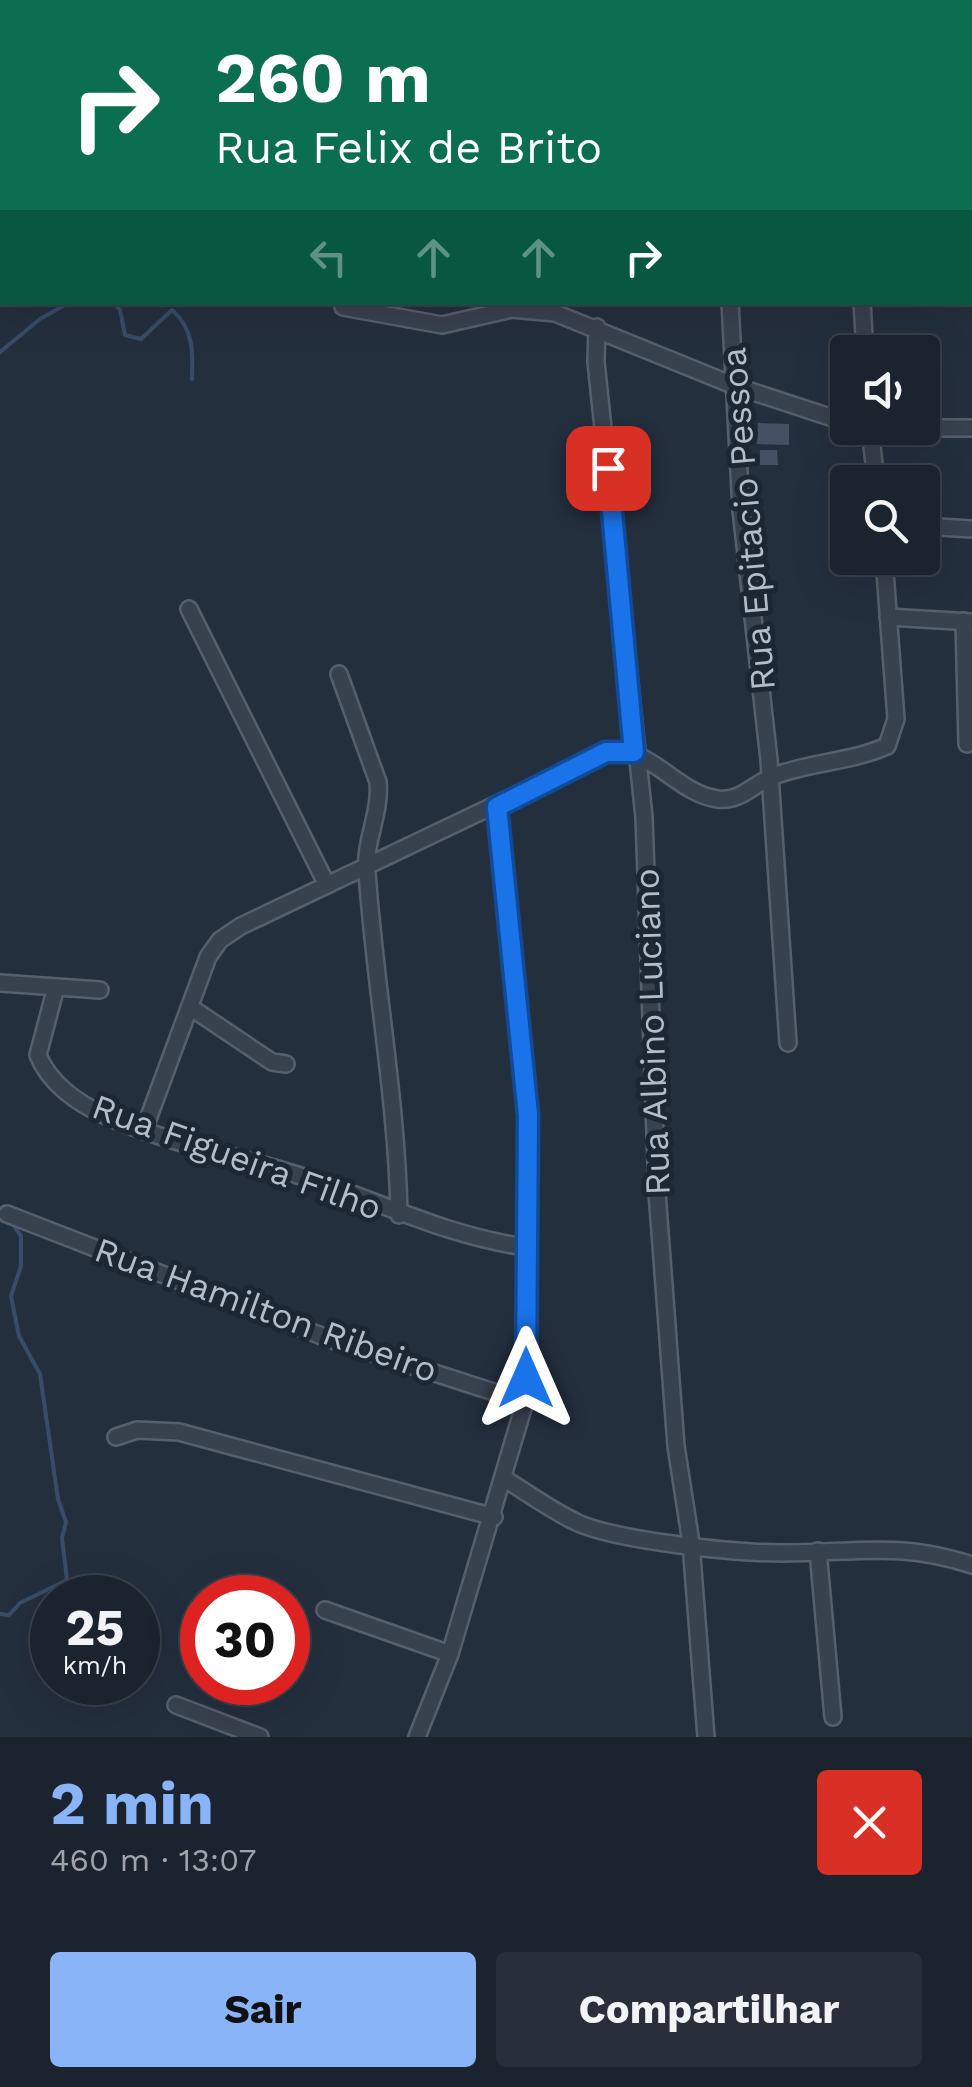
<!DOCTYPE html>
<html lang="pt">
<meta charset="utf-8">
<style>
:root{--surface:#1b232e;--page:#282f3a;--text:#f1f3f6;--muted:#a0a4aa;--line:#39404a;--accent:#8ab4f8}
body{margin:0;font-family:"Work Sans",sans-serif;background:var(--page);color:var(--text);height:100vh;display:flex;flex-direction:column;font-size:38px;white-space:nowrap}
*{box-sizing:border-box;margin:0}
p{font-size:32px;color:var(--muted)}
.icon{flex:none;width:55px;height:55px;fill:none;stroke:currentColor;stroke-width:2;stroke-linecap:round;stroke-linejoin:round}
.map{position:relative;height:1737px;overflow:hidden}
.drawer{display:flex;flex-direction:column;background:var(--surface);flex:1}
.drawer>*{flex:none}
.top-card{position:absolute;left:0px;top:0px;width:972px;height:305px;box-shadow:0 10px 40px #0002,0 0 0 2px var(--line);background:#0b6e4f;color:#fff;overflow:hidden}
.controls{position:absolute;left:830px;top:335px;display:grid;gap:20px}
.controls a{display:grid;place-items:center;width:110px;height:110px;border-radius:10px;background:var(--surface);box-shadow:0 10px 40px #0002,0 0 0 2px var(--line);font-size:50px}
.speed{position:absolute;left:30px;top:1575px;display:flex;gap:20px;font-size:50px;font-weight:700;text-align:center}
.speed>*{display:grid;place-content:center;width:130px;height:130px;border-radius:50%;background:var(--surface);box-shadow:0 10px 40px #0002,0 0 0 2px var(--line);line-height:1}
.speed small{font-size:25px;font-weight:400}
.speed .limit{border:15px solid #d22;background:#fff;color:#111}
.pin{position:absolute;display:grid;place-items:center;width:85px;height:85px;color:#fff;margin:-42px;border-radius:20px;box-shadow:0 5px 15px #0006}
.me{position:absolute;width:110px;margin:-55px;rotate:0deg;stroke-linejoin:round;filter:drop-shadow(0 0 8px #0008)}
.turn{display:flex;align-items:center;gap:35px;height:210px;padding:0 50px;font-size:45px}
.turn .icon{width:130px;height:130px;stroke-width:2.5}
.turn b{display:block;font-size:70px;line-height:85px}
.lanes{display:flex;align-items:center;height:95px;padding:0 50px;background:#0003;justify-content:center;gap:50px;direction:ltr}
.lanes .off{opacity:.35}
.round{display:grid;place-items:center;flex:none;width:105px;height:105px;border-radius:10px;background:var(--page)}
.overview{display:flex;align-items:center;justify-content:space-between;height:170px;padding:0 50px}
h1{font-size:60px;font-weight:700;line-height:75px;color:var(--accent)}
.button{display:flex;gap:20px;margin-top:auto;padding:20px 50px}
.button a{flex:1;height:115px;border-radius:10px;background:var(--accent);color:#111;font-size:40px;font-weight:700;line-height:115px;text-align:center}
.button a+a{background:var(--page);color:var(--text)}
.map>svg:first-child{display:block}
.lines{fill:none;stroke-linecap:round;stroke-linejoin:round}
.stream{stroke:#394c67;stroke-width:4}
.building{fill:#455162}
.street-casing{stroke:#565f6c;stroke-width:20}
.street{stroke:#38414e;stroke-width:15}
.route-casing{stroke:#114b97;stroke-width:25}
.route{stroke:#1a73e8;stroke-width:18}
.labels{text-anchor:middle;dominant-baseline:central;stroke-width:10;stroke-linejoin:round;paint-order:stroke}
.street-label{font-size:35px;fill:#b4bcc9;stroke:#1d2633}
</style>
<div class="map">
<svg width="972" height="1737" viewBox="0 0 972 1737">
<rect width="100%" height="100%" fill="#242f3e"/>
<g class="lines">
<g class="stream">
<path d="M 113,302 L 120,310 L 125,335 L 141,339 L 172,310 C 194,329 193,353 192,379"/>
<polyline points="0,352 40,319 70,302"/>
<polyline points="0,1614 9,1615 20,1603 67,1580 62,1538 66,1522 58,1499 40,1374 19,1336 11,1296 21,1266 21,1236 12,1223"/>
</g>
</g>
<g class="building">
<polygon points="758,423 789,424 789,445 757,444"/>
<polygon points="760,450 777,450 778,465 760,465"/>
</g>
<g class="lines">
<defs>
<g id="street">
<polyline points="319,0 321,2"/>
<polyline points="522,0 526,2"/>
<polyline points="48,2 49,0"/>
<polyline points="184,2 185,0"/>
<polyline points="595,2 597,0"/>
<polyline points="741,2 741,0"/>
<polyline points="877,2 883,2"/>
<polyline points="970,43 972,44"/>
<polyline points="0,69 2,70"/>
<polyline points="970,156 972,157"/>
<polyline points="730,302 741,510 769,760 788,1043"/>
<polyline points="862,302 865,352"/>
<polyline points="343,307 442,325 512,309 555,313 735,386 848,423"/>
<polyline points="597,327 596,362 644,817 657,1192 676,1446 691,1543 706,1737"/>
<polyline points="864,428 972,428"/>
<polyline points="870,428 876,482"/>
<polyline points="922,526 972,529"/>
<polyline points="189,609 326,883"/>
<polyline points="888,617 972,622"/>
<polyline points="964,621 967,744"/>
<path d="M 339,674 L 378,782 C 381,814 364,841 367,872 C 375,987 397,1100 399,1215"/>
<polyline points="0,983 100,990"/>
<path d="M 56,987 L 38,1055 C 49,1083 77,1103 104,1115 C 168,1144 240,1156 307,1178 C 384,1203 441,1234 524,1247"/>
<polyline points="190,1007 272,1062 286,1064"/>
<path d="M 144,1130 L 208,957 L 220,940 L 241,926 L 606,752 C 649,743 676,794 718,799 C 741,802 754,783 774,776 C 810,762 851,762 887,746 L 896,719 L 884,558"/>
<polyline points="7,1214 332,1340 525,1402"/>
<polyline points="116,1437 137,1430 179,1432 494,1517"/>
<path d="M 505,1479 C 529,1494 552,1511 578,1523 C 619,1541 735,1553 782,1553 C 856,1553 899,1541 972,1565"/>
<polyline points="818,1551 833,1717"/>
<polyline points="325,1610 450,1654"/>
<polyline points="176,1705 260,1737"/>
<polyline points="417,1737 450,1654 525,1402 528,1115 497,807"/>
</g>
</defs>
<use href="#street" class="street-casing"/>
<use href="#street" class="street"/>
</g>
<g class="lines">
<defs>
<polyline id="route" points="526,1378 528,1115 497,807 606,752 634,752 608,468"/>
</defs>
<use href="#route" class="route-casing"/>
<use href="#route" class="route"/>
</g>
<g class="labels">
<g class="street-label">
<text transform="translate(748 519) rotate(-95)">Rua Epitacio Pessoa</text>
<text transform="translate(652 1032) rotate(-92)">Rua Albino Luciano</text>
<text transform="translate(237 1157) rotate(20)">Rua Figueira Filho</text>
<text transform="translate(266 1310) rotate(20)">Rua Hamilton Ribeiro</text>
</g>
</g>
</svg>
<div class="controls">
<a><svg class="icon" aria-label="sound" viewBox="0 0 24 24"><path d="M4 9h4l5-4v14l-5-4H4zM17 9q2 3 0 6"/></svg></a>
<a><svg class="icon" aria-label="search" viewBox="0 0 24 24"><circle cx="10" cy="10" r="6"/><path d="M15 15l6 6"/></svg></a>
</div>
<div class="speed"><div>25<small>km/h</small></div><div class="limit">30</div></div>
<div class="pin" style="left:608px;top:468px;background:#d93025"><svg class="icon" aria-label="arrive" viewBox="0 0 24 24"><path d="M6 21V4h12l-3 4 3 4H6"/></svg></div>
<svg class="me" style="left:526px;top:1378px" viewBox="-20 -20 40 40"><path d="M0-17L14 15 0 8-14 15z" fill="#1a73e8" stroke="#fff" stroke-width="4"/></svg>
<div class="top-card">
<div class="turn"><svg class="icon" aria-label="right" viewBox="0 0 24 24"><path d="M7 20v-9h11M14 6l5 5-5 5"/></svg><div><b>260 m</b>Rua Felix de Brito</div></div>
<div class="lanes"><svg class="icon off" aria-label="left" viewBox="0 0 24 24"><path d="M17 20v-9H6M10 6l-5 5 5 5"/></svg><svg class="icon off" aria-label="ahead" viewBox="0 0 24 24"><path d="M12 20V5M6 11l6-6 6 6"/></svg><svg class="icon off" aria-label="ahead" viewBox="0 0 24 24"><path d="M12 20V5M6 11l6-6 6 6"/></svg><svg class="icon" aria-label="right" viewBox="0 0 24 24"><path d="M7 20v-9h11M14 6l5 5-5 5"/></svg></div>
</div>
</div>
<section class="drawer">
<div class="overview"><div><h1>2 min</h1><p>460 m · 13:07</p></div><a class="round" style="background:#d93025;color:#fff"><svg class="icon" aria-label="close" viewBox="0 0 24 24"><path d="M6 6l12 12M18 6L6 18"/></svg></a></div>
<div class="button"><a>Sair</a><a>Compartilhar</a></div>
</section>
